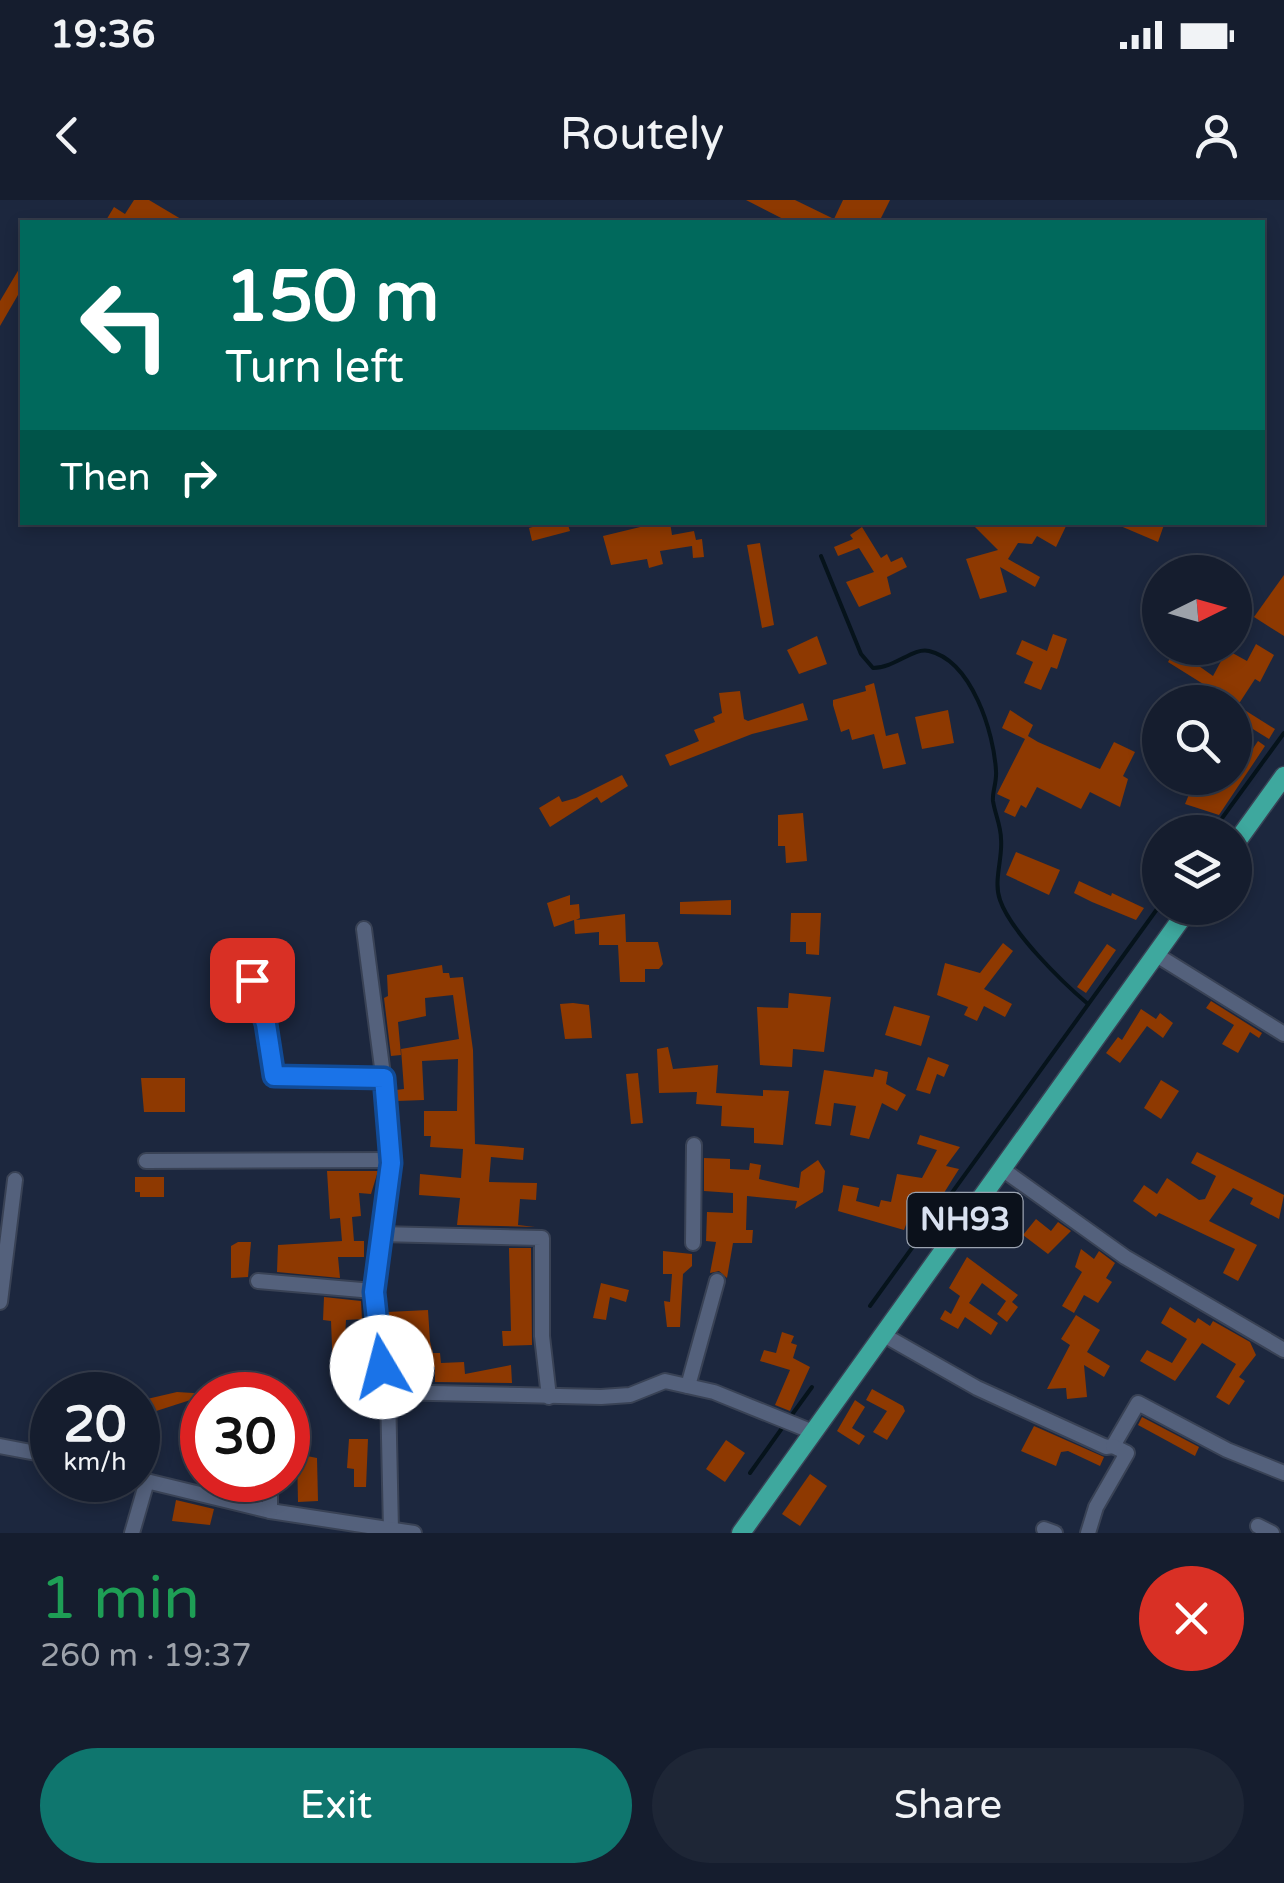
<!DOCTYPE html>
<meta charset="utf-8">
<style>
:root{--surface:#151d2e;--page:#1e2636;--text:#f1f3f6;--muted:#9da2aa;--line:#343b4a;--accent:#0f766e}
body{margin:0;font-family:"Varela Round",sans-serif;background:var(--page);color:var(--text);height:100vh;display:flex;flex-direction:column;font-size:38px;white-space:nowrap}
*{box-sizing:border-box;margin:0}
p{font-size:32px;color:var(--muted)}
.icon{flex:none;width:55px;height:55px;fill:none;stroke:currentColor;stroke-width:2;stroke-linecap:round;stroke-linejoin:round}
.map{position:relative;height:1333px;overflow:hidden}
.sheet{display:flex;flex-direction:column;background:var(--surface);flex:1}
.sheet>*{flex:none}
.top-card{position:absolute;left:20px;top:20px;width:1245px;height:305px;border-radius:0px;box-shadow:0 5px 15px #0003,0 0 0 2px var(--line);background:#00695c;color:#fff;overflow:hidden}
.needle{width:65px;rotate:85deg}
.buttons{position:absolute;left:1142px;top:355px;display:grid;gap:20px}
.buttons a{display:grid;place-items:center;width:110px;height:110px;border-radius:50%;background:var(--surface);box-shadow:0 5px 15px #0003,0 0 0 2px var(--line);font-size:50px}
.speed{position:absolute;left:30px;top:1172px;display:flex;gap:20px;font-size:50px;font-weight:700;text-align:center}
.speed>*{display:grid;place-content:center;width:130px;height:130px;border-radius:50%;background:var(--surface);box-shadow:0 5px 15px #0003,0 0 0 2px var(--line);line-height:1}
.speed small{font-size:25px;font-weight:400}
.speed .limit{border:15px solid #d22;background:#fff;color:#111}
.pin{position:absolute;display:grid;place-items:center;width:85px;height:85px;color:#fff;margin:-42px;border-radius:20px;box-shadow:0 5px 15px #0006}
.me{position:absolute;width:110px;margin:-55px;rotate:352deg;stroke-linejoin:round;filter:drop-shadow(0 0 8px #0008)}
.turn{display:flex;align-items:center;gap:35px;height:210px;padding:0 40px;font-size:45px}
.turn .icon{width:130px;height:130px;stroke-width:2.5}
.turn b{display:block;font-size:70px;line-height:85px}
.then{display:flex;align-items:center;height:95px;padding:0 40px;background:#0003;gap:20px;font-size:38px}
.round{display:grid;place-items:center;flex:none;width:105px;height:105px;border-radius:52px;background:var(--page)}
.headline{display:flex;align-items:center;justify-content:space-between;height:170px;padding:0 40px}
h1{font-size:60px;font-weight:600;line-height:75px;color:#1e9e55}
.primary-button{display:flex;gap:20px;margin-top:auto;padding:20px 40px}
.primary-button a{flex:1;height:115px;border-radius:60px;background:var(--accent);color:#fff;font-size:40px;font-weight:600;line-height:115px;text-align:center}
.primary-button a+a{background:var(--page);color:var(--text)}
.status{display:flex;justify-content:space-between;align-items:center;height:70px;padding:0 50px;background:var(--surface);direction:ltr}
.status svg{height:28px;fill:currentColor}
header{display:flex;justify-content:space-between;align-items:center;height:130px;padding:0 40px;background:var(--surface);font-size:45px;font-weight:600}
.map>svg:first-child{display:block}
.lines{fill:none;stroke-linecap:round;stroke-linejoin:round}
.stream{stroke:#06131b;stroke-width:4}
.building{fill:#8e3901}
.minor-casing{stroke:#394255;stroke-width:18}
.major-casing{stroke:#394255;stroke-width:21}
.minor{stroke:#54617c;stroke-width:14}
.major{stroke:#3ea89e;stroke-width:18}
.route-casing{stroke:#114b97;stroke-width:25}
.route{stroke:#1a73e8;stroke-width:18}
.labels{text-anchor:middle;dominant-baseline:central;stroke-width:10;stroke-linejoin:round;paint-order:stroke}
.shield{fill:#0b111b;stroke:#9ba3b0;stroke-width:2.5}
.shield-label{font-size:32px;font-weight:bold;fill:#d9e1f0}
</style>
<div class="status"><b>19:36</b><svg viewBox="0 0 49 12"><path d="M0 12V9h3v3zM5 12V6h3v6zM10 12V3h3v9zM15 12V0h3v12zM26 1h20v11H26zM47 4h2v5h-2z"/></svg></div>
<header><svg class="icon" aria-label="back" viewBox="0 0 24 24"><path d="M15 5l-7 7 7 7"/></svg>Routely<svg class="icon" aria-label="person" viewBox="0 0 24 24"><circle cx="12" cy="8" r="4"/><path d="M4 21q1-7 8-7t8 7"/></svg></header>
<div class="map">
<svg width="1284" height="1333" viewBox="0 0 1284 1333">
<rect width="100%" height="100%" fill="#1c273e"/>
<g class="lines">
<g class="stream">
<path d="M 821,356 L 861,454 L 873,468 C 895,468 913,447 929,451 C 972,461 994,533 996,571 C 997,582 992,592 993,601 C 995,614 1001,626 1001,639 C 1003,658 993,681 1000,700 C 1011,732 1062,782 1088,804"/>
<polyline points="1212,632 1284,533"/>
<polyline points="870,1106 1160,705"/>
<polyline points="791,1216 812,1187"/>
<polyline points="750,1273 785,1224"/>
</g>
</g>
<g class="building">
<polygon points="134,0 149,0 186,22 105,22 114,7 125,14"/>
<polygon points="746,0 795,0 834,19 843,0 890,0 879,22 789,22"/>
<polygon points="22,64 22,88 0,126 0,101"/>
<polygon points="550,322 567,322 570,331 532,341 529,328"/>
<polygon points="661,322 670,322 672,335 694,331 696,340 702,339 704,357 693,358 692,346 660,351 663,364 649,368 647,359 611,365 603,336"/>
<polygon points="970,322 1068,322 1056,347 1037,336 1032,344 1018,343 1008,359 1040,377 1035,387 1000,367 1007,392 980,399 966,359 998,350"/>
<polygon points="1111,322 1165,322 1158,342"/>
<polygon points="862,327 881,358 887,354 891,362 902,357 907,367 887,377 891,394 859,407 846,382 874,372 859,348 838,356 834,347 853,339 850,335"/>
<polygon points="760,343 774,425 762,428 747,345"/>
<polygon points="1284,375 1284,436 1254,417"/>
<polygon points="1053,434 1067,439 1057,469 1051,467 1041,490 1024,483 1033,462 1016,454 1022,440 1047,451"/>
<polygon points="817,436 827,464 799,474 787,450"/>
<polygon points="1256,444 1274,455 1260,482 1255,479 1240,502 1210,502 1202,497 1208,487 1168,462 1175,449 1213,476 1227,450 1247,461"/>
<polygon points="874,483 886,536 898,533 906,564 883,569 874,534 852,540 849,529 841,532 833,505 833,500 866,491 865,486"/>
<polygon points="740,491 744,519 748,521 803,503 808,520 752,534 670,566 665,555 699,541 694,530 715,522 713,517 722,513 719,493"/>
<polygon points="1235,504 1275,529 1269,539 1235,518"/>
<polygon points="948,510 954,543 922,549 915,517"/>
<polygon points="1010,510 1033,525 1028,536 1038,542 1100,569 1114,542 1135,552 1123,576 1128,579 1120,607 1090,592 1081,609 1037,587 1026,608 1021,605 1015,617 1004,612 1010,600 997,594 1025,539 1002,528"/>
<polygon points="1258,541 1265,546 1219,615 1185,604 1195,580 1224,589 1243,562 1235,558 1239,547 1250,553"/>
<polygon points="622,575 628,586 601,603 597,597 550,627 539,608 559,596 562,602 576,598"/>
<polygon points="803,613 807,661 786,663 785,646 778,646 778,615"/>
<polygon points="1016,652 1060,670 1049,695 1006,675"/>
<polygon points="1079,681 1111,696 1112,693 1144,708 1136,720 1092,702 1074,693"/>
<polygon points="570,695 570,705 579,704 580,718 576,720 625,714 626,742 658,742 663,764 659,769 645,769 645,782 620,782 618,745 599,745 599,732 575,734 574,720 554,727 547,703"/>
<polygon points="731,700 731,715 680,714 680,702"/>
<polygon points="791,713 821,713 819,755 806,754 806,742 790,742"/>
<polygon points="1003,743 1013,751 984,789 1012,804 1005,817 984,806 977,821 964,815 968,807 937,795 945,763 980,773"/>
<polygon points="1107,744 1116,750 1086,793 1077,787"/>
<polygon points="442,765 443,773 449,773 450,778 463,777 473,850 475,944 524,948 523,960 491,957 489,982 537,983 536,1000 520,999 518,1025 535,1027 457,1025 460,998 419,995 420,974 461,978 463,949 430,947 431,936 424,936 424,911 457,911 458,859 422,861 424,900 397,901 396,890 404,889 401,849 459,839 453,795 425,798 426,816 398,822 401,855 391,856 384,798 388,796 387,775"/>
<polygon points="789,793 831,797 824,852 793,849 792,867 760,865 757,807 788,808"/>
<polygon points="1211,801 1262,833 1259,838 1250,832 1238,853 1222,844 1234,825 1206,808"/>
<polygon points="573,803 589,805 592,838 565,839 560,804"/>
<polygon points="894,806 930,816 921,846 885,835"/>
<polygon points="1141,809 1156,819 1160,813 1173,823 1163,838 1147,826 1120,863 1106,853 1118,837 1122,840"/>
<polygon points="668,847 673,869 718,865 716,893 763,896 763,890 789,891 783,945 754,943 754,928 721,926 722,906 696,904 697,892 659,893 657,849"/>
<polygon points="928,857 949,865 944,877 937,874 930,894 916,890"/>
<polygon points="875,869 888,872 886,884 906,895 897,911 882,903 869,939 850,935 856,906 834,903 831,926 815,924 824,870 873,877"/>
<polygon points="638,873 643,923 631,924 626,874"/>
<polygon points="141,878 185,878 185,912 144,912"/>
<polygon points="1161,880 1179,891 1161,919 1144,908"/>
<polygon points="920,935 960,947 946,966 959,969 920,1031 907,1022 904,1030 838,1011 843,985 859,988 856,1001 879,1007 881,1000 891,1002 897,974 922,978 937,950 917,944"/>
<polygon points="1197,952 1284,995 1279,1019 1250,1004 1253,998 1233,988 1209,1021 1257,1045 1238,1081 1223,1073 1235,1049 1159,1013 1156,1017 1133,1001 1144,985 1157,994 1167,978 1199,1000 1205,999 1216,976 1191,963"/>
<polygon points="704,958 730,959 730,969 749,970 750,963 761,965 759,979 799,988 801,972 818,960 825,971 823,992 795,1009 797,1001 747,996 746,1030 753,1030 752,1043 733,1043 727,1078 719,1071 710,1073 716,1042 706,1041 707,1012 733,1013 733,993 704,991"/>
<polygon points="327,971 378,971 371,994 359,993 361,1016 352,1017 354,1041 364,1041 364,1057 338,1057 340,1078 277,1072 278,1045 342,1041 340,1018 330,1019"/>
<polygon points="135,977 164,977 164,997 140,997 140,992 135,992"/>
<polygon points="1036,1019 1051,1031 1058,1022 1071,1031 1048,1054 1023,1035"/>
<polygon points="238,1042 251,1042 248,1077 231,1078 231,1046"/>
<polygon points="509,1048 531,1048 532,1145 503,1146 502,1131 511,1131"/>
<polygon points="1081,1049 1094,1059 1099,1051 1115,1063 1106,1078 1112,1082 1098,1103 1084,1095 1074,1113 1062,1106 1082,1072 1075,1067"/>
<polygon points="663,1051 692,1054 692,1066 683,1074 680,1127 667,1127 664,1101 670,1102 672,1074 663,1074"/>
<polygon points="967,1057 1018,1095 1012,1102 1018,1107 1007,1122 997,1114 1006,1101 982,1083 969,1103 998,1123 991,1135 965,1117 958,1129 940,1119 945,1110 951,1114 960,1096 949,1088"/>
<polygon points="601,1083 629,1090 626,1102 610,1097 606,1120 593,1118"/>
<polygon points="324,1097 361,1101 362,1119 346,1120 343,1172 333,1172 331,1121 323,1120"/>
<polygon points="1170,1107 1195,1123 1198,1118 1210,1126 1213,1121 1250,1142 1256,1155 1239,1177 1245,1181 1229,1205 1216,1197 1236,1164 1202,1143 1175,1181 1140,1161 1147,1150 1172,1163 1187,1139 1161,1123"/>
<polygon points="428,1110 430,1141 433,1153 440,1153 441,1163 464,1162 465,1174 511,1165 512,1183 435,1182 435,1167 427,1168 426,1160 405,1161 407,1182 397,1182 393,1128 389,1129 387,1112"/>
<polygon points="1076,1115 1100,1130 1087,1152 1110,1166 1104,1177 1084,1165 1087,1197 1067,1199 1066,1188 1047,1189 1070,1145 1061,1139"/>
<polygon points="782,1132 794,1136 791,1143 797,1145 793,1158 810,1167 790,1211 775,1205 790,1170 760,1161 764,1150 776,1153"/>
<polygon points="872,1189 903,1206 905,1211 887,1240 873,1232 887,1211 866,1200"/>
<polygon points="177,1192 209,1194 147,1214 147,1199"/>
<polygon points="855,1200 865,1207 852,1228 865,1236 859,1245 837,1231"/>
<polygon points="1142,1217 1199,1247 1195,1256 1138,1225"/>
<polygon points="1034,1226 1104,1257 1100,1266 1068,1251 1061,1252 1056,1266 1021,1251"/>
<polygon points="349,1239 368,1239 366,1287 354,1287 354,1269 347,1268"/>
<polygon points="726,1240 745,1253 725,1282 706,1269"/>
<polygon points="297,1254 317,1258 318,1301 298,1302"/>
<polygon points="810,1274 827,1286 800,1326 782,1314"/>
<polygon points="176,1300 214,1309 210,1325 172,1321"/>
</g>
<g class="lines">
<defs>
<g id="minor">
<polyline points="364,729 392,944 373,1091 388,1192 391,1330"/>
<polyline points="1155,754 1284,834"/>
<polyline points="252,780 266,824 274,876 384,878"/>
<polyline points="146,961 391,960"/>
<polyline points="1002,969 1125,1057 1284,1150"/>
<polyline points="380,1034 542,1038 542,1136 549,1197"/>
<polyline points="693,1043 694,945"/>
<polyline points="258,1081 373,1091"/>
<polyline points="0,1102 15,980"/>
<polyline points="882,1134 977,1188 1106,1247 1113,1246 1138,1203 1227,1250 1284,1273"/>
<polyline points="688,1186 717,1081"/>
<polyline points="388,1192 601,1197 630,1195 665,1181 714,1192 813,1232"/>
<polyline points="0,1246 52,1256"/>
<polyline points="138,1279 270,1311 414,1333"/>
<polyline points="270,1280 270,1311"/>
<polyline points="1258,1326 1272,1333"/>
<polyline points="1044,1329 1055,1333"/>
<polyline points="132,1333 147,1281"/>
<polyline points="1088,1333 1096,1307 1127,1253 1113,1246"/>
</g>
<g id="major">
<polyline points="1235,644 1284,576"/>
<polyline points="741,1333 1189,708"/>
</g>
</defs>
<use href="#minor" class="minor-casing"/>
<use href="#major" class="major-casing"/>
<use href="#minor" class="minor"/>
<use href="#major" class="major"/>
</g>
<g class="lines">
<defs>
<polyline id="route" points="252,780 266,824 274,876 384,878 391,963 374,1092 382,1167"/>
</defs>
<use href="#route" class="route-casing"/>
<use href="#route" class="route"/>
</g>
<g class="labels">
<rect class="shield" x="907.5" y="993" width="115" height="54" rx="8"/>
<g class="shield-label">
<text x="965" y="1020">NH93</text>
</g>
</g>
</svg>
<div class="buttons">
<a><svg class="needle" viewBox="-14 -14 28 28"><path d="M0-13l5 13h-10z" fill="#e53935"/><path d="M0 13l5-13h-10z" fill="#9da2aa"/></svg></a>
<a><svg class="icon" aria-label="search" viewBox="0 0 24 24"><circle cx="10" cy="10" r="6"/><path d="M15 15l6 6"/></svg></a>
<a><svg class="icon" aria-label="layers" viewBox="0 0 24 24"><path d="M12 4l9 5-9 5-9-5zM3 14l9 5 9-5"/></svg></a>
</div>
<div class="speed"><div>20<small>km/h</small></div><div class="limit">30</div></div>
<div class="pin" style="left:252px;top:780px;background:#d93025"><svg class="icon" aria-label="arrive" viewBox="0 0 24 24"><path d="M6 21V4h12l-3 4 3 4H6"/></svg></div>
<svg class="me" style="left:382px;top:1167px" viewBox="-20 -20 40 40"><circle r="19" fill="#fff"/><path d="M0-13L10 11 0 6-10 11z" fill="#1a73e8"/></svg>
<div class="top-card">
<div class="turn"><svg class="icon" aria-label="left" viewBox="0 0 24 24"><path d="M17 20v-9H6M10 6l-5 5 5 5"/></svg><div><b>150 m</b>Turn left</div></div>
<div class="then">Then<svg class="icon" aria-label="right" viewBox="0 0 24 24"><path d="M7 20v-9h11M14 6l5 5-5 5"/></svg></div>
</div>
</div>
<section class="sheet">
<div class="headline"><div><h1>1 min</h1><p>260 m · 19:37</p></div><a class="round" style="background:#d93025;color:#fff"><svg class="icon" aria-label="close" viewBox="0 0 24 24"><path d="M6 6l12 12M18 6L6 18"/></svg></a></div>
<div class="primary-button"><a>Exit</a><a>Share</a></div>
</section>
